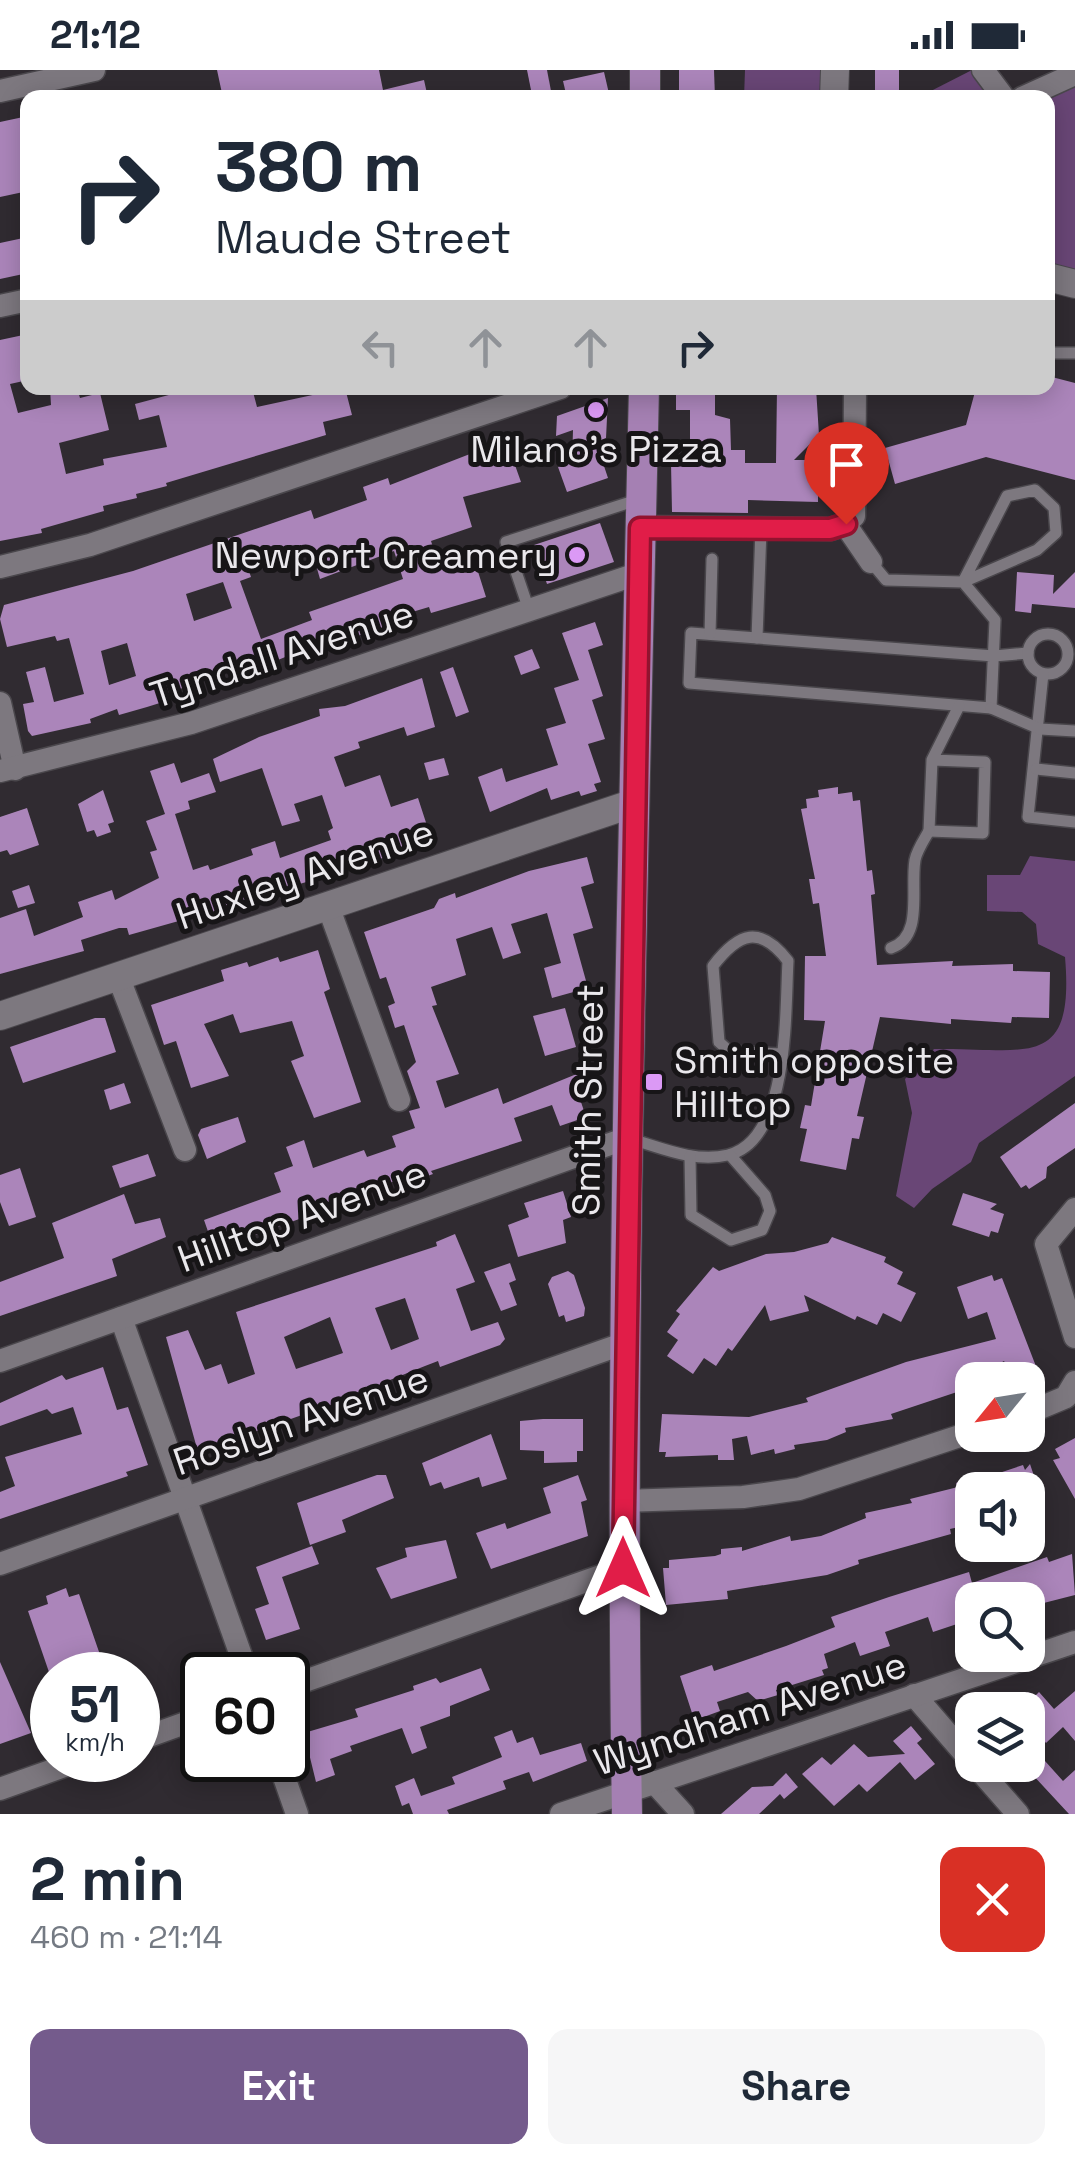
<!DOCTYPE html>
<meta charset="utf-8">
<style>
:root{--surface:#fff;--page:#f6f6f7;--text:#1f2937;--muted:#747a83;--accent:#745b8c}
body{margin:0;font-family:"Space Grotesk",sans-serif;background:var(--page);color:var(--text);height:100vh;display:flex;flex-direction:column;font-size:38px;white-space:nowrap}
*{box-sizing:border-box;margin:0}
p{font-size:32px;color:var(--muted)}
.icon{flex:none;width:55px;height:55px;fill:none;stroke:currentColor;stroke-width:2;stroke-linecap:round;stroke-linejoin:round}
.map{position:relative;height:1744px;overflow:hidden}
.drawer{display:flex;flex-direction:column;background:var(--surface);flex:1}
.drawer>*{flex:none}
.hud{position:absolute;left:20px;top:20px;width:1035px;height:305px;border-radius:20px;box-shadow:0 5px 25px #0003;background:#fff;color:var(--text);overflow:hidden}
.needle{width:65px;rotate:240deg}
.controls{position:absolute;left:955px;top:1292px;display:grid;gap:20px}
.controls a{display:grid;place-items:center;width:90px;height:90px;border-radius:20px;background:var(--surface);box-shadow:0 5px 25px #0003;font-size:50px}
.speed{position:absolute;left:30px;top:1582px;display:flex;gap:20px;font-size:50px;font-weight:700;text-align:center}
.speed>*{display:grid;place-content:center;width:130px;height:130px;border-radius:50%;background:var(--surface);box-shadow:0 5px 25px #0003;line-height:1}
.speed small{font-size:25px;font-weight:400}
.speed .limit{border:5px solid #111;border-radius:15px;background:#fff;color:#111}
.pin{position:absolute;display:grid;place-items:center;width:85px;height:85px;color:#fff;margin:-102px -42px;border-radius:50% 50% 50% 0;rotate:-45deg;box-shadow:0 0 10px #0007}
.pin .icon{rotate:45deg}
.me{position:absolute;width:110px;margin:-55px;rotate:0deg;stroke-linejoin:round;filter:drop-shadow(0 0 8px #0008)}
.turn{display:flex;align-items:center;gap:35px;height:210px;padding:0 30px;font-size:45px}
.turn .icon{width:130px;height:130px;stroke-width:2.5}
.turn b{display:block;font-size:70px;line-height:85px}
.lanes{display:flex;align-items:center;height:95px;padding:0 30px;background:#0003;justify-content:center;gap:50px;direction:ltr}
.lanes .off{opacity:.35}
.round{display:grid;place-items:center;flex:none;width:105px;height:105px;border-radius:20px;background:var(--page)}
.headline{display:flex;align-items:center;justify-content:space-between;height:170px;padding:0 30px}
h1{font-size:60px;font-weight:700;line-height:75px}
.action{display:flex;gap:20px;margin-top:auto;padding:20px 30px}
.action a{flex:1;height:115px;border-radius:20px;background:var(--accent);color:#fff;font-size:40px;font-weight:700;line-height:115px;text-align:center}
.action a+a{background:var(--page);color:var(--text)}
.status{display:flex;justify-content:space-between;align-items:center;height:70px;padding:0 50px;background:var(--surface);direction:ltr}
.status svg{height:28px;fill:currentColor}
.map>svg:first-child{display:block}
.forest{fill:#694676}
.building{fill:#ab85ba;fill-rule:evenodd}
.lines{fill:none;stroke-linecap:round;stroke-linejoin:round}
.service-casing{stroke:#4a474c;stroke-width:14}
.minor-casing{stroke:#4a474c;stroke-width:25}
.tertiary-casing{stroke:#4a474c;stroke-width:30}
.primary-casing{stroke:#4a474c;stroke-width:32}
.service{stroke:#7d787f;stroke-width:11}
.minor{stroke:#7d787f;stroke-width:22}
.tertiary{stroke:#7d787f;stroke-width:28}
.primary{stroke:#a580b3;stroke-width:30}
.route-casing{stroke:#92132f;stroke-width:25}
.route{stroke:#e11d48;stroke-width:18}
.poi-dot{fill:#db99f5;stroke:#171517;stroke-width:4}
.labels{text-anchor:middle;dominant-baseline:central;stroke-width:10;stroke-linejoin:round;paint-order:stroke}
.poi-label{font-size:38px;fill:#eae8ec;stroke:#171517}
.street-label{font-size:38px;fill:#eae8ec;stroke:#171517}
</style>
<div class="status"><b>21:12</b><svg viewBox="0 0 49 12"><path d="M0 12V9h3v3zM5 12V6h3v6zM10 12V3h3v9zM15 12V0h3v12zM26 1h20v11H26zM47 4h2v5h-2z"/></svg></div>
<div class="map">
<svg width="1075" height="1744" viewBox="0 0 1075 1744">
<rect width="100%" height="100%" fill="#302b31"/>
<g class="forest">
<polygon points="745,0 834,0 832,27 744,28"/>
<polygon points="972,0 1004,28 925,28 925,24"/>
<polygon points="1075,5 1075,215 1048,207 1048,28"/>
<path d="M 1030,786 L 1075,791 L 1075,1006 L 979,1073 L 971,1092 L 932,1119 L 914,1138 L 896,1126 L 912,1043 L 905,1009 L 934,979 C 1025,977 1075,1003 1065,887 L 1038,874 L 1036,854 L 1022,842 L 987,841 L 987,805 L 1020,805 Z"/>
</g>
<g class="building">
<polygon points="217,0 379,0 383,20 424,10 428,28 223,28"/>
<polygon points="527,0 547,0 551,21 532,25"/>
<polygon points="679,0 714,0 715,28 679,28"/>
<rect x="875" y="0" width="24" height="21"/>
<polygon points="604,2 610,28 567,28 563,11"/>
<polygon points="28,46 28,121 0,127 0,52"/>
<polygon points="28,167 28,203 0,209 0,173"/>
<polygon points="28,264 28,310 10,314 18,343 51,335 50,318 77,318 80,328 100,323 109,360 59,373 66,404 104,395 103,389 167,377 159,345 139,350 135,334 195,318 252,318 257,337 345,318 352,345 323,352 326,365 166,413 167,416 136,424 137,428 103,436 104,441 41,459 42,463 0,471 0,270"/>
<polygon points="1048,306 1075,313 1075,410 986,387 895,414 885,378 966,355 976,318 1048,318"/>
<polygon points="676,318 715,318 715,345 730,349 731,380 745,380 745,393 776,393 777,318 816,318 819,365 794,390 818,390 818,432 748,430 748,443 672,442 671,393 690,393 690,340 676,340"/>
<polygon points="608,328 606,368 596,372 608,408 567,422 558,397 572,393 573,360 556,366 557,346"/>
<path d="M 506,370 L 521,412 L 463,427 L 472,457 L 431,471 L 440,499 L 474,489 L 486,527 L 431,543 L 429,537 L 402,545 L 402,551 L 301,585 L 300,581 L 234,608 L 229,602 L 171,622 L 162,627 L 163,632 L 147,637 L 119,645 L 117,639 L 90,649 L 91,653 L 32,666 L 28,661 L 23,634 L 34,632 L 26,602 L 45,597 L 54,632 L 84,624 L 69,568 L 57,571 L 55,566 L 7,577 L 0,549 L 4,535 L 133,501 L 311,440 L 314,449 L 367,430 L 363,417 L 388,408 L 390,415 ZM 312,481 L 320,509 L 394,481 L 403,509 L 309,542 L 312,550 L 261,569 L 240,511 L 251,507 L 249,501 ZM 223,512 L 232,538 L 194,551 L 186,524 ZM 127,573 L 136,606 L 109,615 L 101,581 Z"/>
<polygon points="600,453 614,492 547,514 534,475"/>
<polygon points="1017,502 1054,505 1053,524 1075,502 1075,538 1032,534 1031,543 1015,541"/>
<polygon points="595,552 603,575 588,580 603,626 592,630 605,669 588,674 601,712 594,714 597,721 581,726 579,721 551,730 547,718 490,742 478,707 502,698 506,712 558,695 546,659 566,653 554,618 579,610 562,563"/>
<polygon points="532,579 540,598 521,605 514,586"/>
<polygon points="453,597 469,642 456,647 440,602"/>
<polygon points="422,608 435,657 407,666 404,657 358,672 360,678 334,687 345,717 380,705 391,737 418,728 432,771 377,790 375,784 327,799 327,806 220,837 222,843 201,850 200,845 129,865 127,858 119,858 81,870 84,881 0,904 0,848 26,839 34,866 83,847 78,832 112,820 115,830 159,808 150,782 157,780 146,751 165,744 150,701 174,693 181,713 209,703 216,722 188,731 190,739 175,744 193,800 208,795 210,800 253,785 251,779 275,771 280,788 331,770 328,761 333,758 322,725 294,734 300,751 282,756 262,698 220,712 213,689 259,667 320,646 319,639 345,636"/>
<polygon points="444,688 449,705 429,710 424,693"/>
<polygon points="838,717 838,724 852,722 853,731 860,730 867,801 872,800 875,824 871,825 877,895 953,891 952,896 1013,894 1013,901 1050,902 1049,948 1012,947 1011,953 951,949 951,954 880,947 857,1046 864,1047 859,1069 852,1068 846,1100 800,1091 807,1059 800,1058 805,1035 811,1036 825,951 804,950 805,886 826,886 819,833 813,834 809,809 815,809 801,739 807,738 806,729 819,727 818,720"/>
<polygon points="103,720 114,752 108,754 111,762 97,767 94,760 87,762 78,734"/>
<polygon points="27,738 39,775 10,785 7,780 0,782 0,747"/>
<polygon points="587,787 594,813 581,817 593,858 573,864 588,918 552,928 544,898 561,893 547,843 511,854 521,883 503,889 492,857 456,869 466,905 431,917 437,935 432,936 459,1004 436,1011 445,1038 498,1018 503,1034 584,1001 591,1021 579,1026 586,1047 560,1056 552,1035 514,1048 522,1071 431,1101 433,1104 411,1112 406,1106 385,1115 383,1110 354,1120 344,1127 346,1132 258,1164 254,1165 253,1159 212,1173 204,1150 281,1122 274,1103 293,1096 286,1077 304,1070 313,1098 364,1080 367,1087 396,1077 392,1066 415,1058 409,1041 420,1038 407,1001 416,992 404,955 395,958 388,936 395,933 386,907 380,909 364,862 434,838 439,829 455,823 456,828 529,801"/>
<polygon points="29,815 35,833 18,838 12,821"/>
<polygon points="318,880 330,919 324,922 361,1032 314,1048 291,991 304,986 292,951 240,963 233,944 204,954 229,1006 191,1018 176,971 164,975 151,935 224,911 221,900 247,892 249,897 278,887 280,892"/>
<polygon points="565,938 576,977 545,986 533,946"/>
<polygon points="95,948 105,948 116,982 23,1013 10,977"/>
<polygon points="124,1013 131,1033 110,1040 104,1020"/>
<polygon points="1075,1033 1075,1078 1047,1097 1046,1108 1029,1119 1026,1115 1021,1118 1000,1087"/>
<polygon points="238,1047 246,1072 207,1089 198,1065 201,1059"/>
<polygon points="148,1084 156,1106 120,1118 112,1096"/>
<polygon points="20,1098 36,1147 9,1156 0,1132 0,1105"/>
<polygon points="563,1121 571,1147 563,1150 566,1173 518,1187 508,1155 529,1147 524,1133"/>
<polygon points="963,1123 997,1134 990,1139 1004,1144 998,1163 991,1161 989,1167 952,1155"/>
<polygon points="124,1124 135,1154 160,1148 166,1167 112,1189 117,1206 0,1246 0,1212 64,1188 52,1153"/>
<path d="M 455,1164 L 475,1212 L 456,1219 L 471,1261 L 498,1252 L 505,1269 L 500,1275 L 440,1297 L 438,1291 L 425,1296 L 380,1314 L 381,1317 L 198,1382 L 166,1267 L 188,1260 L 205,1300 L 221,1294 L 228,1314 L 255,1304 L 236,1242 L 437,1176 L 436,1172 ZM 405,1228 L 419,1269 L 391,1280 L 375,1238 ZM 330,1247 L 343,1283 L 296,1299 L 284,1267 Z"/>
<polygon points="832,1167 886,1187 884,1192 903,1202 897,1214 916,1223 901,1252 883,1243 877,1255 857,1246 855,1250 804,1225 809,1241 770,1251 765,1235 732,1281 728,1278 716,1296 704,1288 693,1304 667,1286 678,1270 667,1262 680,1244 676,1241 713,1197 719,1201 766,1184 794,1182 828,1173"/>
<polygon points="510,1193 516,1210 509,1213 517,1235 501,1241 484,1202"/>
<polygon points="568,1201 574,1205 585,1238 584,1246 566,1252 564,1245 559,1247 548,1214 552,1207"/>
<polygon points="992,1205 994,1211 1002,1208 1037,1299 1013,1307 1004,1291 997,1295 1002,1310 972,1310 972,1317 891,1344 893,1349 845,1358 846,1362 827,1370 794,1375 795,1379 775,1384 774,1379 751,1385 747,1366 732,1369 734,1390 718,1390 718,1385 665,1387 666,1382 659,1382 662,1344 749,1347 808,1332 806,1328 906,1292 996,1269 987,1242 968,1249 957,1217"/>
<polygon points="103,1297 117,1340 128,1337 148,1395 126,1402 128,1406 0,1449 0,1422 15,1416 5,1387 82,1364 73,1337 52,1344 47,1339 0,1356 0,1333 62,1305 66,1310"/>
<polygon points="543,1349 583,1349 583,1381 577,1381 577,1392 544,1393 544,1381 520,1380 520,1351"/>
<polygon points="491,1364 507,1409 482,1417 479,1407 444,1419 441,1412 430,1416 422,1393"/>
<polygon points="1075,1368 1075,1429 1053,1390 1060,1388 1055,1379"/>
<polygon points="1030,1394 1043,1433 1028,1439 1028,1420 972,1420 972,1454 950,1459 951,1464 858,1490 859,1494 827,1505 727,1521 728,1529 666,1535 663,1498 669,1498 669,1490 715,1486 721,1484 721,1479 742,1477 742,1481 790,1466 791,1471 821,1466 866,1448 865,1443 912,1433 910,1429 958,1417 956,1413 972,1407 972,1412 1023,1395 1025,1400"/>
<polygon points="377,1405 386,1405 394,1428 342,1450 346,1462 310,1475 297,1433"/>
<polygon points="578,1405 587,1430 581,1432 588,1466 491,1499 476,1463 505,1453 507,1459 551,1443 543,1418"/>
<polygon points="446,1470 457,1508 391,1529 376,1498 407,1487 405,1478"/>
<polygon points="312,1476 319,1494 282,1507 300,1559 266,1570 255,1539 269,1534 256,1497"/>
<polygon points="1072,1484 1075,1525 1028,1537 1028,1530 972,1530 964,1535 969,1550 933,1562 928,1547 885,1562 890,1576 860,1586 855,1572 824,1584 828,1598 822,1600 824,1605 776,1620 778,1625 758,1631 748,1622 717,1632 720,1641 701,1648 699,1641 692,1643 680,1606 712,1595 714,1601 786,1576 835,1557 831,1547 889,1527 969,1502 972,1513 1047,1487 1049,1492"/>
<polygon points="66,1518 69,1527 79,1524 107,1605 50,1605 28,1541 48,1534 46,1526"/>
<polygon points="0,1592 31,1663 0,1674"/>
<polygon points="481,1598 490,1620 450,1636 450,1646 420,1657 427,1678 412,1684 402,1658 350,1676 352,1681 330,1689 335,1705 316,1712 304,1663 358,1647 355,1639 414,1620 413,1616 436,1608 440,1613"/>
<polygon points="1075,1621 1075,1671 1063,1657 1046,1673 1028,1652 1028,1640 1008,1640 1028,1622 1033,1628 1039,1622 1054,1639"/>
<polygon points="911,1656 922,1669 917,1673 935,1694 915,1710 900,1692 867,1722 859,1714 834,1736 802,1704 822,1687 831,1695 854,1674 868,1687 905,1684 893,1671"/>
<polygon points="512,1660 517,1673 533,1667 540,1685 581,1673 587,1691 533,1712 529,1702 503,1711 506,1719 447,1740 449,1744 413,1744 409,1733 402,1736 395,1716 414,1708 421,1726 455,1714 452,1707 502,1687 494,1667"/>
<polygon points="1045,1691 1063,1711 1075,1700 1075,1744 1069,1744 1031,1703"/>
<polygon points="786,1703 798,1717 784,1729 780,1724 759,1744 721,1744 752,1717 773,1716"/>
</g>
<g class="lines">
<defs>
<g id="service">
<polyline points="1048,283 1075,283"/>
<polyline points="871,492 886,510 963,512 1007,426 1035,420 1054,438 1056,463 1037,480 963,512 995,550 991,638 689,613 691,563 994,586 1028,583"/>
<polyline points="529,540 506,472 637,430"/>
<circle cx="1048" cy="584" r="20"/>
<polyline points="710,564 712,489"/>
<polyline points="757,568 761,459"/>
<polyline points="1043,604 1028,747 1075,752"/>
<polyline points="991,638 1040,659 1075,661"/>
<polyline points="932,690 929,761 983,763 985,692 932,690 959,636"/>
<polyline points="1036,699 1075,703"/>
<path d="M 891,878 C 924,867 910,819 915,790 C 917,780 924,770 929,761"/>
<path d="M 631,1069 C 662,1078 695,1093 728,1085 C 790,1070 785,941 788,891 C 760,855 739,862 713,896 L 719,972 L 729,981 L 780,984"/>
<polyline points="690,1086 691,1145 731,1170 762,1160 770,1141 765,1125 730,1085"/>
</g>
<g id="minor">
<polyline points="983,0 1004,28"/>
<polyline points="0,21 94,0"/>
<polyline points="1022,28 1075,4"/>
<polyline points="0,236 28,230"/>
<polyline points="845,454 854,446 855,318"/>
<polyline points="845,454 871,492"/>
<polyline points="640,457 831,459 845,454"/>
<polyline points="0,497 90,475 560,318"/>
<polyline points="0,633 15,699"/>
<polyline points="0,701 191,653 640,503"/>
<polyline points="328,836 399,1030"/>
<polyline points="118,906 185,1080"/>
<polyline points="1075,1139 1046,1174 1075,1267"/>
<polyline points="121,1248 248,1605"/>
<polyline points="0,1291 627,1068"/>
<polyline points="1028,1343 1066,1327 1075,1312"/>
<polyline points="623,1431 743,1427 799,1419 972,1362"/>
<polyline points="0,1494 625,1273"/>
<polyline points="288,1617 623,1498"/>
<polyline points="914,1625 972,1692"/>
<polyline points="138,1670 202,1647"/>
<polyline points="278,1690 297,1744"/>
<polyline points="975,1695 1018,1744"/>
<polyline points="654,1712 683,1744"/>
<polyline points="0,1719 81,1690"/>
<polyline points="561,1744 1075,1572"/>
</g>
<g id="tertiary">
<polyline points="834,28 835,0"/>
<polyline points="1048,207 1075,214"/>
<polyline points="0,946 634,733"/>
</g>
<g id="primary">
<polyline points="645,28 645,0"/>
<path d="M 627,1744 C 619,1268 633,793 644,318"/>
</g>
</defs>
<use href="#service" class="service-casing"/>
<use href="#minor" class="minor-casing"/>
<use href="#tertiary" class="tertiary-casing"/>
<use href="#primary" class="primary-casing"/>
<use href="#service" class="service"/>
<use href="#minor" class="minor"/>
<use href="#tertiary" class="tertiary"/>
<use href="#primary" class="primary"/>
</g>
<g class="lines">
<defs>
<polyline id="route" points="623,1498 640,458 830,459 846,454"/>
</defs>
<use href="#route" class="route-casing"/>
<use href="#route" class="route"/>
</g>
<g class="poi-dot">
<circle cx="596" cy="340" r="10"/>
<circle cx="577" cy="485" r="10"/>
<rect x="644" y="1002" width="20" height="20" rx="5"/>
</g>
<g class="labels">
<g class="poi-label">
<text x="596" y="379">Milano's Pizza</text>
<text x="557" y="485" text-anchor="end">Newport Creamery</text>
<text x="674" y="990" text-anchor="start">Smith opposite<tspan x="674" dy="44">Hilltop</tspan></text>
</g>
<g class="street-label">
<text transform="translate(282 584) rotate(-18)">Tyndall Avenue</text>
<text transform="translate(305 804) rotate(-19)">Huxley Avenue</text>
<text transform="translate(588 1030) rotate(-89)">Smith Street</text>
<text transform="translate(302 1146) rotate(-20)">Hilltop Avenue</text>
<text transform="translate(301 1350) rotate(-19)">Roslyn Avenue</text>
<text transform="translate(750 1643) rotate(-18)">Wyndham Avenue</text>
</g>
</g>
</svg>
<div class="controls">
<a><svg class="needle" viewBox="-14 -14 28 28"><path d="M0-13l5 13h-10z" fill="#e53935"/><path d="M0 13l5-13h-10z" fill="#747a83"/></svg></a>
<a><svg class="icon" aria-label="sound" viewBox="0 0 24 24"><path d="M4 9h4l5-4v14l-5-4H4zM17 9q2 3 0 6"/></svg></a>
<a><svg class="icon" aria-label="search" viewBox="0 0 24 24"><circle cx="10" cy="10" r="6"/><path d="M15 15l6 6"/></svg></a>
<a><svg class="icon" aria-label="layers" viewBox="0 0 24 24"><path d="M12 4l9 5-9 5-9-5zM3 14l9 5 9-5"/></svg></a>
</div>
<div class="speed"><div>51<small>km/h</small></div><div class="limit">60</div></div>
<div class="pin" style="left:846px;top:454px;background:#d93025"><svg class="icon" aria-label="arrive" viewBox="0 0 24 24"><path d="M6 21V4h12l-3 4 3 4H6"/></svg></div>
<svg class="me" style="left:623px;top:1498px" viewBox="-20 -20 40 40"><path d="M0-17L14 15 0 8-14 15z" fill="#e11d48" stroke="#fff" stroke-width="4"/></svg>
<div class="hud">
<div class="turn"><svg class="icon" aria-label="right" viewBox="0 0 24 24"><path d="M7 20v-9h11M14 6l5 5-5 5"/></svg><div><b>380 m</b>Maude Street</div></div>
<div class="lanes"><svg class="icon off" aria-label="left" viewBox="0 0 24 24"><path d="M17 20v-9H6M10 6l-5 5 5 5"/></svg><svg class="icon off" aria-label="ahead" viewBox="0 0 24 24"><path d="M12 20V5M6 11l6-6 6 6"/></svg><svg class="icon off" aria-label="ahead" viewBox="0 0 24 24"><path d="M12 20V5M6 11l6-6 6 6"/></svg><svg class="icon" aria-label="right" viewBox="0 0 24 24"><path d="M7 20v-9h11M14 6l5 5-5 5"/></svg></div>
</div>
</div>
<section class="drawer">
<div class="headline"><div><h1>2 min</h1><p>460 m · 21:14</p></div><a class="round" style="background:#d93025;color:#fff"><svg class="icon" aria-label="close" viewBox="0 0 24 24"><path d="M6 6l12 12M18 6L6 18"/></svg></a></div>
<div class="action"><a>Exit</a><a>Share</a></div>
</section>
